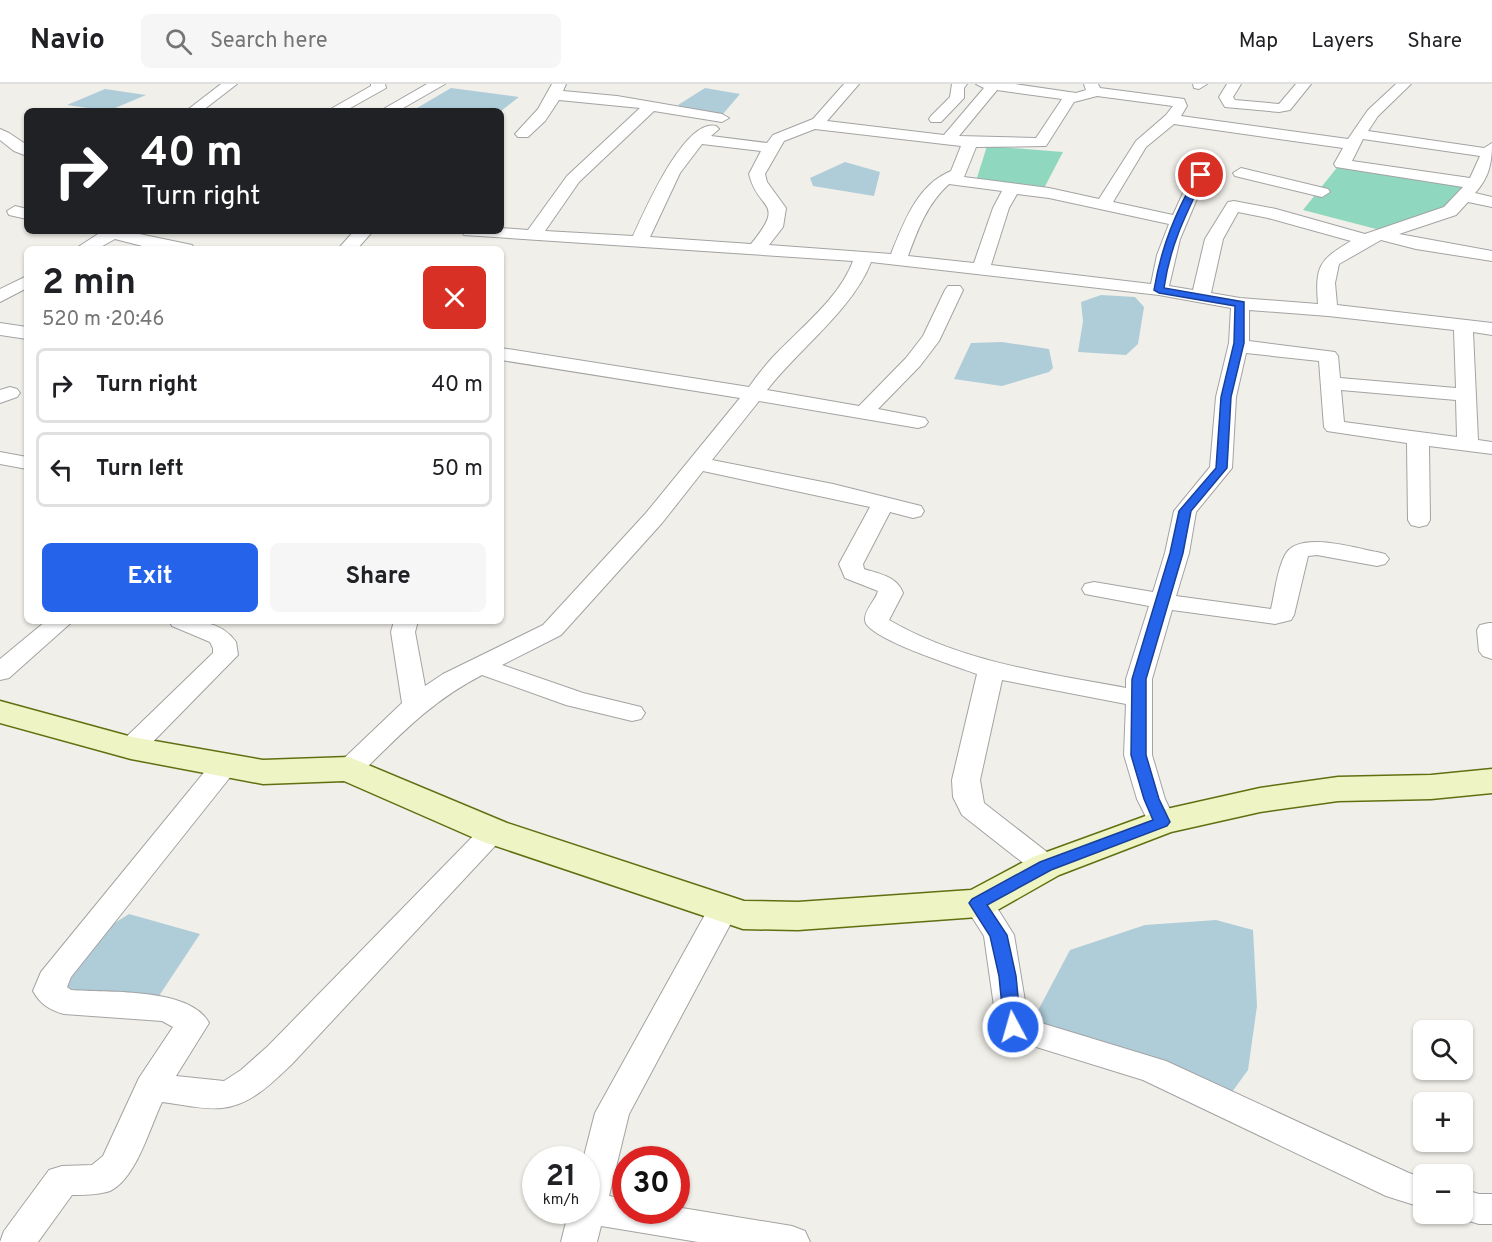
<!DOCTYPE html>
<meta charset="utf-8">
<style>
:root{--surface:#fff;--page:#f6f6f6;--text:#202124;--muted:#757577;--line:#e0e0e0;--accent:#2563eb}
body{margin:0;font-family:Overpass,sans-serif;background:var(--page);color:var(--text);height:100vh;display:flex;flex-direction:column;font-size:22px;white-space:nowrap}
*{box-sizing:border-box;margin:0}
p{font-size:20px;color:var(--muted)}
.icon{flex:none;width:33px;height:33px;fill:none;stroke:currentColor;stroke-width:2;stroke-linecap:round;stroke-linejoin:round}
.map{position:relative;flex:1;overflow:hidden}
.details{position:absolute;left:24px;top:162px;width:480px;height:378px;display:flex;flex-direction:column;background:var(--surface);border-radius:9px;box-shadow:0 2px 4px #0004}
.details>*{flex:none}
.hud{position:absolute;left:24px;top:24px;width:480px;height:126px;border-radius:9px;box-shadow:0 2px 4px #0004;background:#202124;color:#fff;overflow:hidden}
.controls{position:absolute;left:1413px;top:936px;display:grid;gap:12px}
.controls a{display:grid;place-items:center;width:60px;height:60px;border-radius:9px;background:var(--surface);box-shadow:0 2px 4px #0004;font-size:30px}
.speed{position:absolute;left:522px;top:1062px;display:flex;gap:12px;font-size:30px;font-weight:700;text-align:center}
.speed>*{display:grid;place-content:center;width:78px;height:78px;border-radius:50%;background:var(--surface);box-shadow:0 2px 4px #0004;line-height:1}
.speed small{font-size:15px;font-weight:400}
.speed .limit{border:9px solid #d22;background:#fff;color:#111}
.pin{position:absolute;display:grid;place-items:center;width:51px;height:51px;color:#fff;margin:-26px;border:3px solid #fff;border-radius:50%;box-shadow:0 2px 6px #0007}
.me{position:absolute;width:66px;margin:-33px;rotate:354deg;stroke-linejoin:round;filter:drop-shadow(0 0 4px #0008)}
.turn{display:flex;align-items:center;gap:21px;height:126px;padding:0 18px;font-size:27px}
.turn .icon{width:78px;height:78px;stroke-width:2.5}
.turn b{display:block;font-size:42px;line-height:51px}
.round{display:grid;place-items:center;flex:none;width:63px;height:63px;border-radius:9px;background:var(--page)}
.overview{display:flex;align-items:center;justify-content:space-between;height:102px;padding:0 18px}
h1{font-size:36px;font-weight:700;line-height:45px}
.primary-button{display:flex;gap:12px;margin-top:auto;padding:12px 18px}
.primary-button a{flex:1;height:69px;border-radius:9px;background:var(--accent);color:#fff;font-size:24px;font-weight:700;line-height:69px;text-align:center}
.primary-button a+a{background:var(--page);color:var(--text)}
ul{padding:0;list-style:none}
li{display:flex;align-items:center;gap:18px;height:75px;margin:0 12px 9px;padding:0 6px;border:3px solid var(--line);border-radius:9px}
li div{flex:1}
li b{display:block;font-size:22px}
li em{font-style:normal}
header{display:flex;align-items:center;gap:36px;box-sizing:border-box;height:84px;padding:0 30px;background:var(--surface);border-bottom:2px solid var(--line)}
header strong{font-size:28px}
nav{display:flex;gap:33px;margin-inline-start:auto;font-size:21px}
.search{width:420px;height:54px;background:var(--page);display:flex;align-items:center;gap:15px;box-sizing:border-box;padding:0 21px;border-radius:9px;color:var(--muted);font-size:22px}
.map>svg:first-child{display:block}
.pitch{fill:#90d7c0}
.water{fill:#afcdd9}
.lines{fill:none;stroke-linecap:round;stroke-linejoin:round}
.street-casing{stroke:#a3a3a3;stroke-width:2}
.secondary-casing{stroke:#607011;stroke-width:3}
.street{fill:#fff;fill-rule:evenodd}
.secondary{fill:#eef4c4;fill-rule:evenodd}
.route{fill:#2563eb;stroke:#184099;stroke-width:1.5}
</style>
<header>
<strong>Navio</strong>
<div class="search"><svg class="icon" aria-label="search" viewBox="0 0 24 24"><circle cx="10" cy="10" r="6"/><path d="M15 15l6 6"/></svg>Search here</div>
<nav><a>Map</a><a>Layers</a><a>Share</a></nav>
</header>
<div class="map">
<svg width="1492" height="1158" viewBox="0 0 1492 1158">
<rect width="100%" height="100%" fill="#f1efe9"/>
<g class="pitch">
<polygon points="987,62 1063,68 1042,108 976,97"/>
<polygon points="1339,81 1464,101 1445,123 1380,146 1303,126"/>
</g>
<g class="water">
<polygon points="451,4 519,13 501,27 412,27"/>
<polygon points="705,4 740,10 723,30 692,29 678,21"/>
<polygon points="105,5 146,11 108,27 67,21"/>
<polygon points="845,78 880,88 874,112 813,102 810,94"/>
<polygon points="1101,211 1135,213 1144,223 1138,260 1126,271 1078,268 1083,237 1081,218"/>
<polygon points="1002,258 1049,265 1053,284 1049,288 1002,302 954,295 971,259"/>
<polygon points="129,830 200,850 149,927 54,900 81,860"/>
<polygon points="1216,836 1253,846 1257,922 1248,986 1224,1019 1025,951 1070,866 1145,841"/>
</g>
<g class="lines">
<defs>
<g id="street">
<polygon points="221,0 237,0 202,27 186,27"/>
<polygon points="371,0 385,0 386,4 345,27 329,26 371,2"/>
<polygon points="427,0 445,0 398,27 380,27"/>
<path d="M 552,0 L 566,0 L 563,7 L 617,12 L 722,30 L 729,34 L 722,38 L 654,27 L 579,98 L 545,147 L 633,152 C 644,129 684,34 716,42 L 719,45 L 711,52 L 767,59 L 773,51 L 813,35 L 844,0 L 859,0 L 827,37 L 944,51 L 984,4 L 976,0 L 1015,0 L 1076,9 L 1086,6 L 1084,0 L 1098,0 L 1100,4 L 1184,15 L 1187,22 L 1181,32 L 1348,55 L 1368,26 L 1396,0 L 1411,0 L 1378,32 L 1368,47 L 1484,64 L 1492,59 C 1492,79 1489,94 1475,109 L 1492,113 L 1492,123 L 1468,118 L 1456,131 L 1399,150 L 1492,167 L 1492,177 L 1416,165 L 1381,156 L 1339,180 L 1335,199 L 1337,221 L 1492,239 L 1492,251 L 1473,248 L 1478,356 L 1492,358 L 1492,370 L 1429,362 L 1430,436 L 1427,441 L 1419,443 L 1411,441 L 1408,436 L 1407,359 L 1327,347 L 1324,343 L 1319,277 L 1246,269 L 1236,313 L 1232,384 L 1196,428 L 1189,469 L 1176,512 L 1271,525 C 1275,508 1277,486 1285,471 C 1298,446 1354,464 1377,468 L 1385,470 L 1389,475 L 1385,480 L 1377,482 L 1317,471 L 1308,472 L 1294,531 L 1291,536 L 1275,540 L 1172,526 L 1152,595 L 1152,671 L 1165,715 L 1176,738 L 1172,745 L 1162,748 L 1152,745 L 1137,715 L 1124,671 L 1126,620 L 1002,596 L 980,696 L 984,719 L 1056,775 L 1061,782 L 1056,789 L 1046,792 L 1036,789 L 962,731 L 953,713 L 952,696 L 977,590 C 959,583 865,554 865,536 C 864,526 876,516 878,507 L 845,494 L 839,480 L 870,423 L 703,387 L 662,439 L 561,551 L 502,581 L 583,609 L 641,623 L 645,629 L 641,635 L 632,637 L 566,621 L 482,591 C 431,617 399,652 359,691 L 349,694 L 339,691 L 335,685 L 339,679 L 402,619 L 391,548 L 394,537 L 418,537 L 415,548 L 425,602 L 443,590 L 543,541 L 646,429 L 740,314 L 501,276 L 501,264 L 749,303 C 756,293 764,283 772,274 C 800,244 839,215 853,177 L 464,151 L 461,147 L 501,147 L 501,144 L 528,146 L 567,92 L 640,24 L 559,16 L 545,37 L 528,53 L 518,53 L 515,50 L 538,25 ZM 997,6 L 1062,15 L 1036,54 L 959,52 ZM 1097,12 L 1173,22 L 1166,31 L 1136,57 L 1099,115 L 1049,104 L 964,93 L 976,63 L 1046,62 L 1074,18 ZM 1174,40 L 1343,64 L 1334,80 L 1336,83 L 1463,103 L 1444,123 L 1365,150 L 1276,125 L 1234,117 L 1228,118 L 1205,155 L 1193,206 L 1169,202 L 1180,155 L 1213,77 L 1205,72 L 1199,74 L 1173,131 L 1113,118 L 1146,63 ZM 815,45 L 961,62 L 951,87 C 917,101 904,138 891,170 L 769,161 L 783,143 L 786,124 L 767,98 L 765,90 L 784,57 ZM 1363,55 L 1480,72 L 1470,94 L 1352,77 ZM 702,60 L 761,67 L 749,90 C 758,128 787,116 751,160 L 650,153 L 680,89 ZM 949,100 L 1002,107 L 993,124 L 974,179 L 908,172 C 918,145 927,120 949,100 ZM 1017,110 L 1049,114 L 1169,140 L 1157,171 L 1151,200 L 991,181 L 1009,124 ZM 1238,128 L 1268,134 L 1351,157 C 1319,176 1315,182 1318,220 L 1240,214 L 1211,209 L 1223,155 ZM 871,178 L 1159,211 L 1231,224 L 1229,259 L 1216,313 L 1210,383 L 1174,427 L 1165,469 L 1153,508 L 1094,498 L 1085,500 L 1082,505 L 1085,510 L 1149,522 L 1126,595 L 1126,604 C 1046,589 961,578 889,536 L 903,509 C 897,492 879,490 864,485 L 863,480 L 890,428 L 913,434 L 921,432 L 924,427 L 921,422 L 833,400 L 712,376 L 759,317 L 918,344 L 925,342 L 928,338 L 925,334 L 878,325 L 920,282 L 939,257 L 963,206 L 960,202 L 948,202 L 945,206 L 923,252 L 906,274 L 859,322 L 767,306 C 797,267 854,224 871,178 ZM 1249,226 L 1328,232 L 1454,246 L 1456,304 L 1340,294 L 1338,272 L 1335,268 L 1249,257 ZM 1341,306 L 1456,316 L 1457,353 L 1344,338 Z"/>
<polygon points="952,0 967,0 964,4 964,14 941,38 931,38 929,35 931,32 950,13"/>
<polygon points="1193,0 1207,0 1199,5 1194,4"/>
<polygon points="1227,0 1241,0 1233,13 1235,16 1279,20 1296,0 1311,0 1290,26 1279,28 1225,23 1219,13"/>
<polygon points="0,45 9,49 27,61 27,72 14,67 0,56"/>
<polygon points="1241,84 1328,105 1330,108 1322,113 1235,92 1233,89"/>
<polygon points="15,122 27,125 27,135 9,131 7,127"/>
<polygon points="96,147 125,147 192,161 195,165 154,165 115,155 97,165 75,165 98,150"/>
<polygon points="354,147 373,147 357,165 338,165"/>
<polygon points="27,192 27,204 0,218 0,205"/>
<polygon points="0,239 27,243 27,255 0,251"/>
<polygon points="10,303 17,305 20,309 17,313 0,319 0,306"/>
<polygon points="0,368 27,373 27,385 0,380"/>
<polygon points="46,537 73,537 9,594 0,596 0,575"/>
<path d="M 169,537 C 194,537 220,535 236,558 L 238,571 L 141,670 L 131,673 L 121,670 L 117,664 L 121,658 L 213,569 L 213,564 L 210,558 L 172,542 Z"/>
<polygon points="1489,539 1492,539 1492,575 1483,572 1479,567 1477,546 1480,541"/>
<path d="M 225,672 L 235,675 L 239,681 L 235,687 L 71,893 L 67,903 L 71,906 C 108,909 190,903 209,939 L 176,992 L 224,997 L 241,986 L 268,962 L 484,741 L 494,738 L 504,741 L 508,748 L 292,980 C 272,999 251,1021 222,1024 C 203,1026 180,1020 162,1018 C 150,1043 136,1095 110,1107 C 98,1111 84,1111 72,1111 L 38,1158 L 0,1158 L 4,1147 L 49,1086 L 62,1082 L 92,1081 L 103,1072 L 139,994 L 173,943 L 162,937 L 64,930 C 50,926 40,920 33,907 L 41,888 L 215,675 Z"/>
<polygon points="978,808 989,811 1014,851 1028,935 1166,977 1409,1089 1424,1094 1424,1124 1386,1112 1143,996 1001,952 997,943 984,852 963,819 967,811"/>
<polygon points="723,815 734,818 738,826 629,1030 609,1112 626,1115 626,1126 676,1126 676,1123 792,1142 805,1147 810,1158 698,1158 601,1142 597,1158 561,1158 569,1126 586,1126 586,1076 583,1076 595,1029 712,818"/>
<polygon points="1462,1105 1479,1110 1492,1110 1492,1140 1479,1140 1449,1131 1462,1130"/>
</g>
<polygon id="secondary" points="0,617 132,653 263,676 349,673 507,739 744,817 798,818 971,806 1033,773 1162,726 1260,704 1338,693 1431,691 1492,685 1492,709 1431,715 1338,717 1260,728 1171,748 1059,791 992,829 978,833 798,846 743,845 481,757 344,697 263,700 131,675 0,639"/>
</defs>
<use href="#street" class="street-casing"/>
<use href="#secondary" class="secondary-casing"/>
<use href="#street" class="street"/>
<use href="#secondary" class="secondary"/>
</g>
<path class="route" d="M 1198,89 L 1205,91 C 1186,130 1170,161 1164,204 L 1244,218 L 1244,259 L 1231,313 L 1227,384 L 1191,427 L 1183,469 L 1146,595 L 1146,671 L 1159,715 L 1170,738 L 1167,742 L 1051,786 L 987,821 L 1007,851 L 1016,892 L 1021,943 L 1019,947 L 1013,949 L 1006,947 L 1004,943 L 999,892 L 990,852 L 969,819 L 972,815 L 1040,778 L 1153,736 L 1144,715 L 1131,671 L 1132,595 L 1170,469 L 1179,427 L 1216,384 L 1221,313 L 1234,259 L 1235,222 L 1159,209 L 1154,206 C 1161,163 1176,127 1198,89 Z"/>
</svg>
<div class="controls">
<a><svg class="icon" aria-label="search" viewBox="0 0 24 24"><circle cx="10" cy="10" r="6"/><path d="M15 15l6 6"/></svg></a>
<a>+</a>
<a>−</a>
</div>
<div class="speed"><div>21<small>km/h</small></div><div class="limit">30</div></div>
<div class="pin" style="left:1201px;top:91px;background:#d93025"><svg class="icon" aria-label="arrive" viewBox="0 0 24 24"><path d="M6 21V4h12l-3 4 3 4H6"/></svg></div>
<svg class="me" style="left:1013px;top:943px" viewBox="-20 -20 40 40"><circle r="17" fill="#2563eb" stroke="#fff" stroke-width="3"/><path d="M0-11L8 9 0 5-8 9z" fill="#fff"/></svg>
<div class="hud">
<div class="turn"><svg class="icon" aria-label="right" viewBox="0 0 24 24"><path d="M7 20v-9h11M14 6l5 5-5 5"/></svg><div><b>40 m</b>Turn right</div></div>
</div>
<section class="details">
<div class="overview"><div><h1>2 min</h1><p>520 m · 20:46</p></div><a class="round" style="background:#d93025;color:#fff"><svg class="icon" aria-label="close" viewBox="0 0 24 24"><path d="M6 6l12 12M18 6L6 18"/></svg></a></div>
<ul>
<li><svg class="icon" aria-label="right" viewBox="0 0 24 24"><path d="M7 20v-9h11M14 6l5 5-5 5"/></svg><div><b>Turn right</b></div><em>40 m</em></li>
<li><svg class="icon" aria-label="left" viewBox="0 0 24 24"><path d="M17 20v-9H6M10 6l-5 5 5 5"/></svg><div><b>Turn left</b></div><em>50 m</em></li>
</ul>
<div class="primary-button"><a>Exit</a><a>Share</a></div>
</section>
</div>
